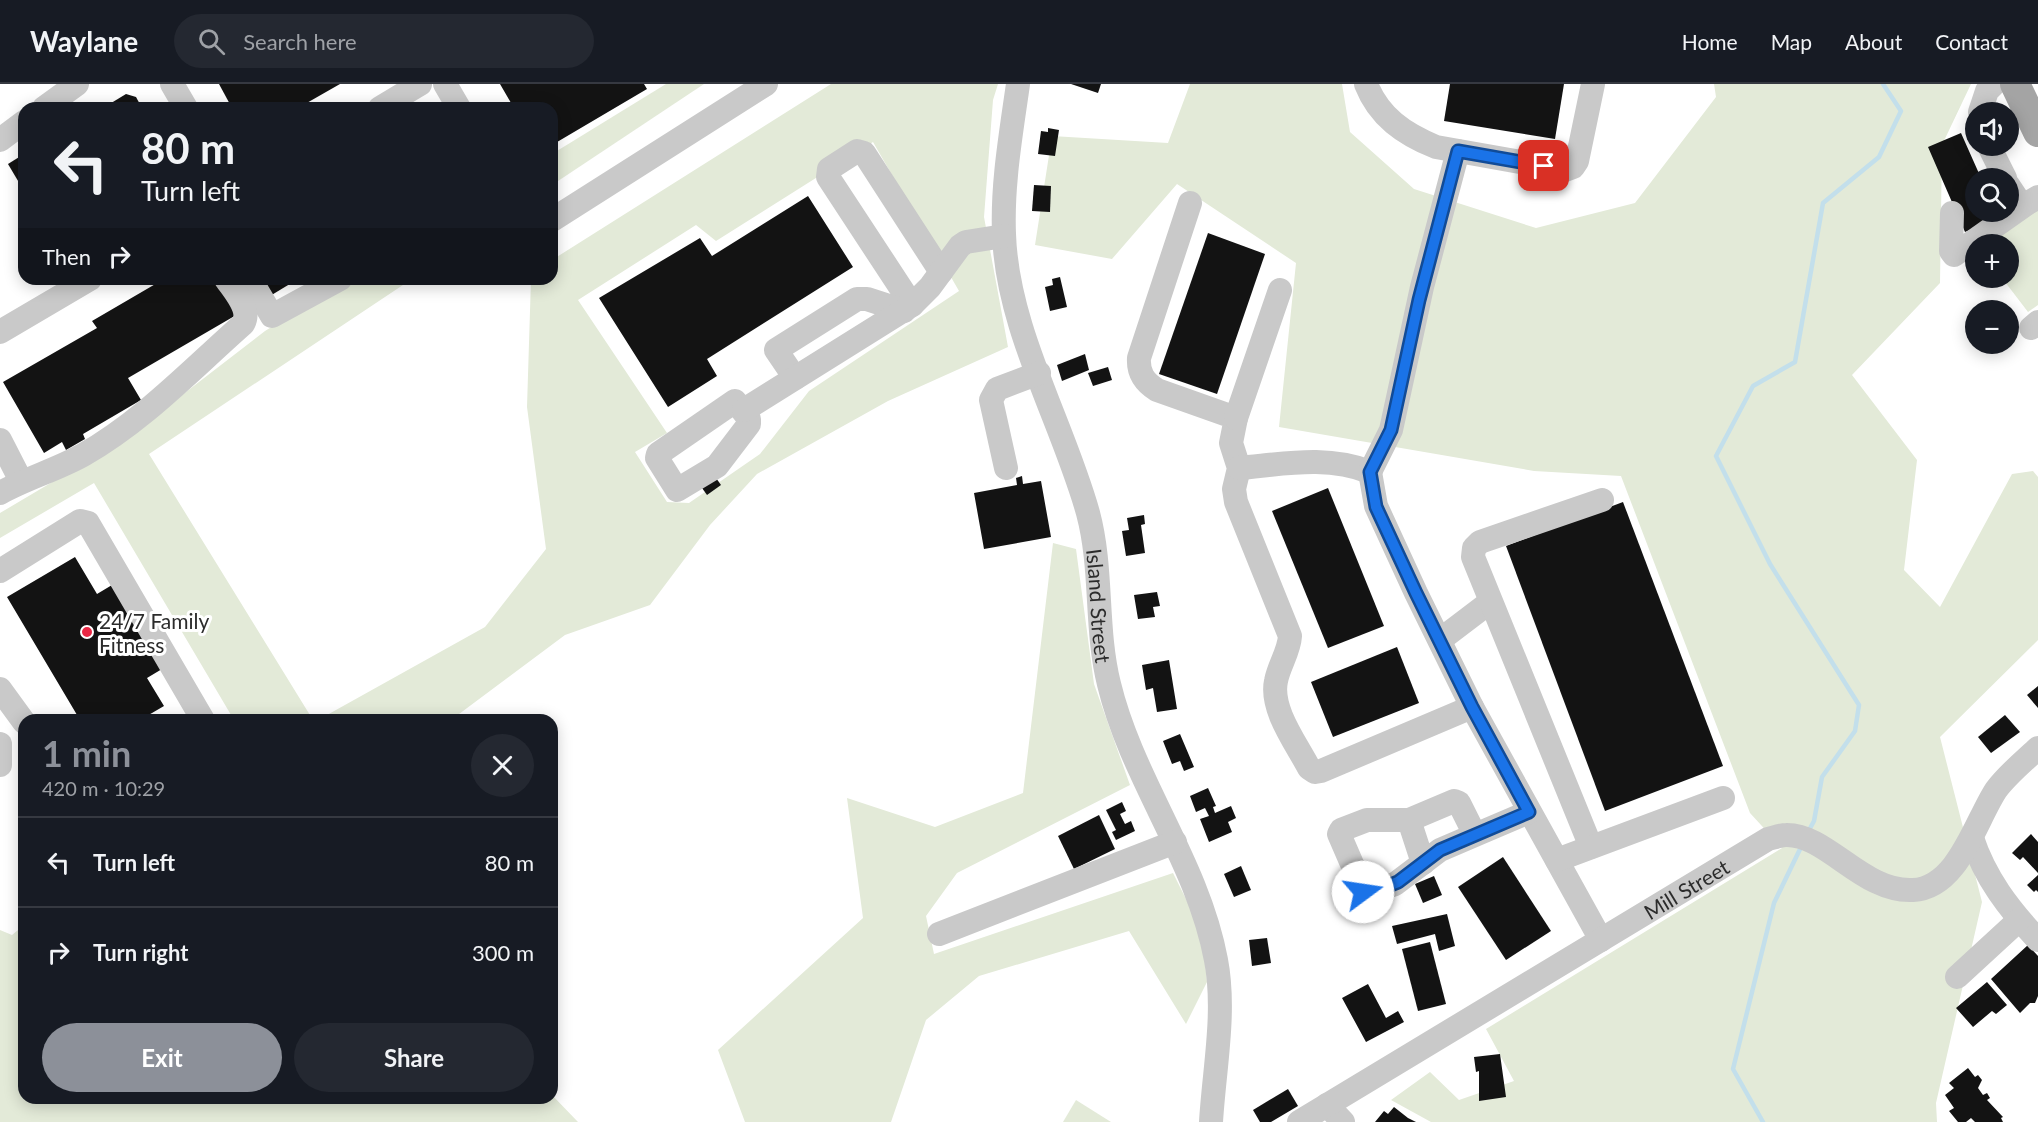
<!DOCTYPE html>
<meta charset="utf-8">
<style>
:root{--surface:#171b24;--page:#242831;--text:#f1f3f6;--muted:#9ea1a6;--line:#363941;--accent:#8c9099}
body{margin:0;font-family:Lato,sans-serif;background:var(--page);color:var(--text);height:100vh;display:flex;flex-direction:column;font-size:22px;white-space:nowrap}
*{box-sizing:border-box;margin:0}
p{font-size:20px;color:var(--muted)}
.icon{flex:none;width:33px;height:33px;fill:none;stroke:currentColor;stroke-width:2;stroke-linecap:round;stroke-linejoin:round}
.map{position:relative;flex:1;overflow:hidden}
.side{position:absolute;left:18px;top:630px;width:540px;height:390px;display:flex;flex-direction:column;background:var(--surface);border-radius:18px;box-shadow:0 3px 15px #0003}
.side>*{flex:none}
.banner{position:absolute;left:18px;top:18px;width:540px;height:183px;border-radius:18px;box-shadow:0 3px 15px #0003;background:#171b24;color:var(--text);overflow:hidden}
.buttons{position:absolute;left:1965px;top:18px;display:grid;gap:12px}
.buttons a{display:grid;place-items:center;width:54px;height:54px;border-radius:50%;background:var(--surface);box-shadow:0 3px 15px #0003;font-size:30px}
.pin{position:absolute;display:grid;place-items:center;width:51px;height:51px;color:#fff;margin:-26px;border-radius:12px;box-shadow:0 3px 9px #0006}
.me{position:absolute;width:66px;margin:-33px;rotate:76deg;stroke-linejoin:round;filter:drop-shadow(0 0 4px #0008)}
.turn{display:flex;align-items:center;gap:21px;height:126px;padding:0 24px;font-size:27px}
.turn .icon{width:78px;height:78px;stroke-width:2.5}
.turn b{display:block;font-size:42px;line-height:51px}
.then{display:flex;align-items:center;height:57px;padding:0 24px;background:#0003;gap:12px;font-size:22px}
.round{display:grid;place-items:center;flex:none;width:63px;height:63px;border-radius:32px;background:var(--page)}
.overview{display:flex;align-items:center;justify-content:space-between;height:102px;padding:0 24px}
h1{font-size:36px;font-weight:700;line-height:45px;color:var(--accent)}
.button{display:flex;gap:12px;margin-top:auto;padding:12px 24px}
.button a{flex:1;height:69px;border-radius:36px;background:var(--accent);color:#fff;font-size:24px;font-weight:700;line-height:69px;text-align:center}
.button a+a{background:var(--page);color:var(--text)}
ul{padding:0;list-style:none}
li{display:flex;align-items:center;gap:18px;height:90px;padding:0 24px;border-top:2px solid var(--line)}
li div{flex:1}
li b{display:block;font-size:22px}
li em{font-style:normal}
header{display:flex;align-items:center;gap:36px;box-sizing:border-box;height:84px;padding:0 30px;background:var(--surface);border-bottom:2px solid var(--line)}
header strong{font-size:28px}
nav{display:flex;gap:33px;margin-inline-start:auto;font-size:21px}
.search{width:420px;height:54px;background:var(--page);display:flex;align-items:center;gap:15px;box-sizing:border-box;padding:0 21px;border-radius:33px;color:var(--muted);font-size:22px}
.map>svg:first-child{display:block}
.green{fill:#e3ead8;fill-rule:evenodd}
.lines{fill:none;stroke-linecap:round;stroke-linejoin:round}
.stream{stroke:#c3dfeb;stroke-width:4.5}
.building{fill:#131313}
.minor{stroke:#c9c9c9;stroke-width:24}
.major{stroke:#a4a4a4;stroke-width:30}
.route-casing{stroke:#114b97;stroke-width:15}
.route{stroke:#1a73e8;stroke-width:10}
.poi-dot{fill:#e92744;stroke:#fff;stroke-width:2}
.labels{text-anchor:middle;dominant-baseline:central;stroke-width:6;stroke-linejoin:round;paint-order:stroke}
.street-label{font-size:21px;fill:#2c2c2c;stroke:#fff}
.poi-label{font-size:21px;fill:#2c2c2c;stroke:#fff;text-anchor:start}
</style>
<header>
<strong>Waylane</strong>
<div class="search"><svg class="icon" aria-label="search" viewBox="0 0 24 24"><circle cx="10" cy="10" r="6"/><path d="M15 15l6 6"/></svg>Search here</div>
<nav><a>Home</a><a>Map</a><a>About</a><a>Contact</a></nav>
</header>
<div class="map">
<svg width="2038" height="1038" viewBox="0 0 2038 1038">
<rect width="100%" height="100%" fill="#fff"/>
<g class="green">
<polygon points="666,0 704,0 552,101 552,70"/>
<path d="M 831,0 L 998,0 L 993,16 L 984,133 L 1008,263 L 888,317 L 757,390 L 710,441 L 650,521 L 565,551 L 451,636 L 318,636 L 485,543 L 546,465 L 527,323 L 531,195 L 552,195 L 552,176 ZM 873,58 L 959,207 L 809,307 L 760,370 L 689,419 L 667,418 L 635,368 L 667,349 L 578,216 L 696,141 L 716,157 Z"/>
<polygon points="1190,0 1342,0 1350,48 1414,105 1536,144 1635,119 1716,13 1714,0 1971,0 1942,61 1940,199 1852,291 1917,376 1904,486 1940,523 2012,390 2033,387 2038,393 2038,556 1940,653 1982,818 1936,1019 1937,1038 1431,1038 1391,1016 1430,988 1459,1016 1514,997 1486,945 1782,764 1750,729 1621,392 1534,387 1279,343 1296,179 1177,100 1112,175 1035,161 1052,52 1168,59"/>
<polygon points="2038,124 2038,221 2028,228 2002,194 2008,194 2008,160 1990,160"/>
<polygon points="349,195 412,195 149,370 313,636 234,636 94,399 0,454 0,429 125,355 265,247"/>
<polygon points="1053,459 1076,465 1094,600 1130,701 957,789 926,832 934,870 1173,789 1202,847 1207,898 1186,940 1129,847 979,892 926,936 891,1038 745,1038 718,966 863,834 847,714 935,743 1023,709"/>
<polygon points="24,841 24,1014 552,1014 552,1011 578,1038 0,1038 0,846 12,851"/>
<polygon points="1076,1016 1111,1038 1063,1038"/>
</g>
<g class="lines">
<g class="stream">
<polyline points="1808,748 1814,737 1822,693 1855,647 1859,621 1770,480 1716,372 1753,302 1795,278 1823,119 1879,73 1901,27 1883,0"/>
<polyline points="1763,1038 1733,985 1774,819 1802,761"/>
</g>
</g>
<g class="building">
<polygon points="219,0 340,0 298,24 232,24"/>
<polygon points="500,0 644,0 647,5 552,61 552,24 514,24"/>
<polygon points="1071,0 1101,0 1098,9"/>
<polygon points="1450,0 1564,0 1555,55 1444,37"/>
<polygon points="126,10 136,13 142,24 103,24"/>
<polygon points="1048,44 1059,46 1055,72 1038,70 1041,47 1048,48"/>
<polygon points="1961,49 1981,94 1976,94 1976,128 1995,128 1998,134 1965,148 1928,63"/>
<polygon points="24,70 24,107 8,80"/>
<polygon points="1034,101 1051,102 1050,128 1032,127"/>
<polygon points="808,112 853,183 707,275 717,292 668,323 599,214 700,154 712,172"/>
<polygon points="1208,149 1265,170 1217,310 1159,290"/>
<polygon points="1060,193 1067,223 1050,227 1045,203 1053,201 1052,195"/>
<polygon points="164,195 217,195 238,230 128,294 141,316 83,350 85,355 66,366 62,358 44,369 3,298 97,244 92,237"/>
<polygon points="260,195 298,195 270,212"/>
<polygon points="1085,270 1089,286 1062,297 1057,281"/>
<polygon points="1108,283 1112,296 1093,302 1088,289"/>
<polygon points="704,377 721,401 707,411 690,387"/>
<polygon points="1022,392 1023,400 1041,397 1051,453 984,465 974,409 1017,401 1016,394"/>
<polygon points="1328,404 1384,542 1328,564 1272,427"/>
<polygon points="1623,418 1723,682 1605,727 1506,462"/>
<polygon points="1144,431 1145,440 1141,441 1145,469 1126,472 1122,447 1129,446 1127,434"/>
<polygon points="75,473 97,510 117,498 167,582 147,594 164,622 140,636 80,636 7,513"/>
<polygon points="1157,508 1160,522 1153,523 1155,533 1138,535 1134,511"/>
<polygon points="1397,563 1419,619 1333,653 1311,598"/>
<polygon points="1169,576 1177,625 1157,628 1153,604 1146,606 1142,581"/>
<polygon points="2038,602 2038,624 2027,611"/>
<polygon points="2005,631 2020,648 1991,669 1978,653"/>
<polygon points="1180,650 1194,683 1184,687 1180,677 1172,680 1163,657"/>
<polygon points="1208,704 1216,722 1213,723 1215,729 1231,722 1236,734 1228,738 1232,748 1209,758 1200,735 1209,732 1205,724 1196,728 1190,712"/>
<polygon points="1122,718 1126,727 1120,730 1125,740 1131,737 1135,747 1116,756 1112,748 1116,746 1106,726"/>
<polygon points="1099,731 1115,765 1074,785 1058,752"/>
<polygon points="2031,750 2038,758 2038,789 2023,773 2020,776 2012,769"/>
<polygon points="1503,773 1551,847 1506,876 1458,803"/>
<polygon points="1241,782 1251,806 1234,813 1224,790"/>
<polygon points="2038,791 2038,808 2036,806 2034,808 2027,801"/>
<polygon points="1434,792 1442,811 1423,819 1415,800"/>
<polygon points="1447,830 1455,862 1439,867 1435,850 1397,860 1392,842"/>
<polygon points="1267,854 1271,879 1252,882 1249,856"/>
<polygon points="1430,858 1446,920 1418,927 1402,865"/>
<polygon points="2028,861 2038,872 2038,912 2035,919 2030,919 2020,929 1991,895"/>
<polygon points="1987,898 2007,921 1996,930 1992,927 1973,943 1956,924"/>
<polygon points="1368,900 1386,934 1398,927 1404,938 1366,958 1342,914"/>
<polygon points="1500,970 1506,1013 1479,1017 1479,987 1476,988 1474,973"/>
<polygon points="1968,984 1975,993 1978,991 1982,996 1978,1004 1983,1011 1987,1009 1990,1014 1987,1016 2003,1033 2001,1034 2003,1038 1975,1038 1971,1034 1966,1038 1958,1038 1949,1027 1954,1024 1945,1011 1954,1004 1949,999"/>
<polygon points="1288,1005 1298,1022 1271,1038 1260,1038 1253,1026"/>
<polygon points="1394,1023 1408,1034 1416,1038 1375,1038 1384,1027 1388,1030"/>
</g>
<g class="lines">
<g class="minor">
<polyline points="172,0 186,24"/>
<polyline points="445,0 459,24"/>
<path id="s1" d="M 1018,0 C 1011,50 1002,100 1004,150 C 1007,245 1063,339 1088,429 C 1103,485 1095,544 1109,600 C 1132,696 1198,778 1216,876 C 1226,928 1214,986 1211,1038"/>
<path d="M 1366,0 C 1379,33 1404,50 1436,63 L 1565,86 L 1573,83 L 1577,77 L 1593,0"/>
<polyline points="44,24 77,0"/>
<polyline points="380,24 420,0"/>
<polyline points="1980,28 1987,7 1994,0"/>
<polyline points="0,56 24,38"/>
<polyline points="1989,62 2005,94"/>
<polyline points="2008,101 2020,119 2026,120 2038,113"/>
<path d="M 1190,119 L 1139,274 C 1138,289 1144,298 1157,306 L 1236,334 L 1231,359 L 1239,384 L 1234,405 L 1236,418 L 1290,552 C 1289,568 1279,581 1276,597 C 1270,625 1296,659 1309,684 L 1315,688 L 1321,687 L 1472,623"/>
<polyline points="1952,129 1951,167 1954,171 2029,118"/>
<polyline points="552,136 766,0"/>
<polyline points="250,195 272,232 340,195"/>
<polyline points="912,221 828,93 829,85 857,67 864,69 941,188"/>
<polyline points="2031,244 2038,238"/>
<polyline points="0,248 90,195"/>
<polyline points="795,294 776,266 857,215 867,215 904,227"/>
<polygon points="735,317 749,335 749,340 717,382 677,406 657,374 658,370"/>
<polyline points="744,326 912,221 930,203 960,162 966,158 1004,152"/>
<polyline points="1236,334 1280,206"/>
<polyline points="0,356 21,397"/>
<polyline points="1006,384 991,316 997,305 1039,289"/>
<path d="M 1239,384 C 1284,380 1327,371 1370,388 L 1391,346 L 1422,203 L 1458,67"/>
<polyline points="1370,388 1376,422 1416,509 1472,623 1601,856"/>
<path d="M 0,409 C 27,394 56,386 83,371 C 143,337 192,285 243,240 C 252,226 234,207 226,195"/>
<polyline points="0,487 80,437 88,439 203,636"/>
<polyline points="1440,556 1490,518"/>
<polyline points="0,605 24,638"/>
<polyline points="0,660 0,681"/>
<polyline points="1409,736 1423,779"/>
<polyline points="1475,751 1440,766 1395,800 1365,810 1339,750 1341,746 1367,736 1409,736 1454,717 1459,719 1475,751 1529,728"/>
<path d="M 1972,754 C 1985,794 2009,825 2038,856"/>
<polyline points="1591,763 1473,473 1474,464 1480,458 1602,416"/>
<polyline points="1557,776 1723,714"/>
<polyline points="939,850 1175,758"/>
<polyline points="1957,893 2019,836"/>
<polyline points="1327,1021 1343,1038"/>
<path id="s2" d="M 1299,1038 L 1768,755 C 1773,754 1780,751 1786,751 C 1827,750 1863,809 1913,806 C 1958,804 1975,738 1996,706 C 2007,691 2024,677 2038,664"/>
</g>
<polyline class="major" points="2015,0 2038,48"/>
</g>
<g class="lines">
<defs>
<polyline id="route" points="1363,808 1368,810 1398,798 1440,766 1529,728 1472,623 1416,509 1376,423 1370,388 1391,346 1419,216 1458,67 1544,82"/>
</defs>
<use href="#route" class="route-casing"/>
<use href="#route" class="route"/>
</g>
<circle class="poi-dot" cx="87" cy="548" r="6"/>
<g class="labels">
<g class="street-label">
<text stroke="none"><textPath href="#s1" startOffset="537">Island Street</textPath></text>
<text stroke="none"><textPath href="#s2" startOffset="452">Mill Street</textPath></text>
</g>
<g class="poi-label">
<text x="99" y="536">24/7 Family<tspan x="99" dy="24">Fitness</tspan></text>
</g>
</g>
</svg>
<div class="buttons">
<a><svg class="icon" aria-label="sound" viewBox="0 0 24 24"><path d="M4 9h4l5-4v14l-5-4H4zM17 9q2 3 0 6"/></svg></a>
<a><svg class="icon" aria-label="search" viewBox="0 0 24 24"><circle cx="10" cy="10" r="6"/><path d="M15 15l6 6"/></svg></a>
<a>+</a>
<a>−</a>
</div>
<div class="pin" style="left:1544px;top:82px;background:#d93025"><svg class="icon" aria-label="arrive" viewBox="0 0 24 24"><path d="M6 21V4h12l-3 4 3 4H6"/></svg></div>
<svg class="me" style="left:1363px;top:808px" viewBox="-20 -20 40 40"><circle r="19" fill="#fff"/><path d="M0-13L10 11 0 6-10 11z" fill="#1a73e8"/></svg>
<div class="banner">
<div class="turn"><svg class="icon" aria-label="left" viewBox="0 0 24 24"><path d="M17 20v-9H6M10 6l-5 5 5 5"/></svg><div><b>80 m</b>Turn left</div></div>
<div class="then">Then<svg class="icon" aria-label="right" viewBox="0 0 24 24"><path d="M7 20v-9h11M14 6l5 5-5 5"/></svg></div>
</div>
<section class="side">
<div class="overview"><div><h1>1 min</h1><p>420 m · 10:29</p></div><a class="round"><svg class="icon" aria-label="close" viewBox="0 0 24 24"><path d="M6 6l12 12M18 6L6 18"/></svg></a></div>
<ul>
<li><svg class="icon" aria-label="left" viewBox="0 0 24 24"><path d="M17 20v-9H6M10 6l-5 5 5 5"/></svg><div><b>Turn left</b></div><em>80 m</em></li>
<li><svg class="icon" aria-label="right" viewBox="0 0 24 24"><path d="M7 20v-9h11M14 6l5 5-5 5"/></svg><div><b>Turn right</b></div><em>300 m</em></li>
</ul>
<div class="button"><a>Exit</a><a>Share</a></div>
</section>
</div>
